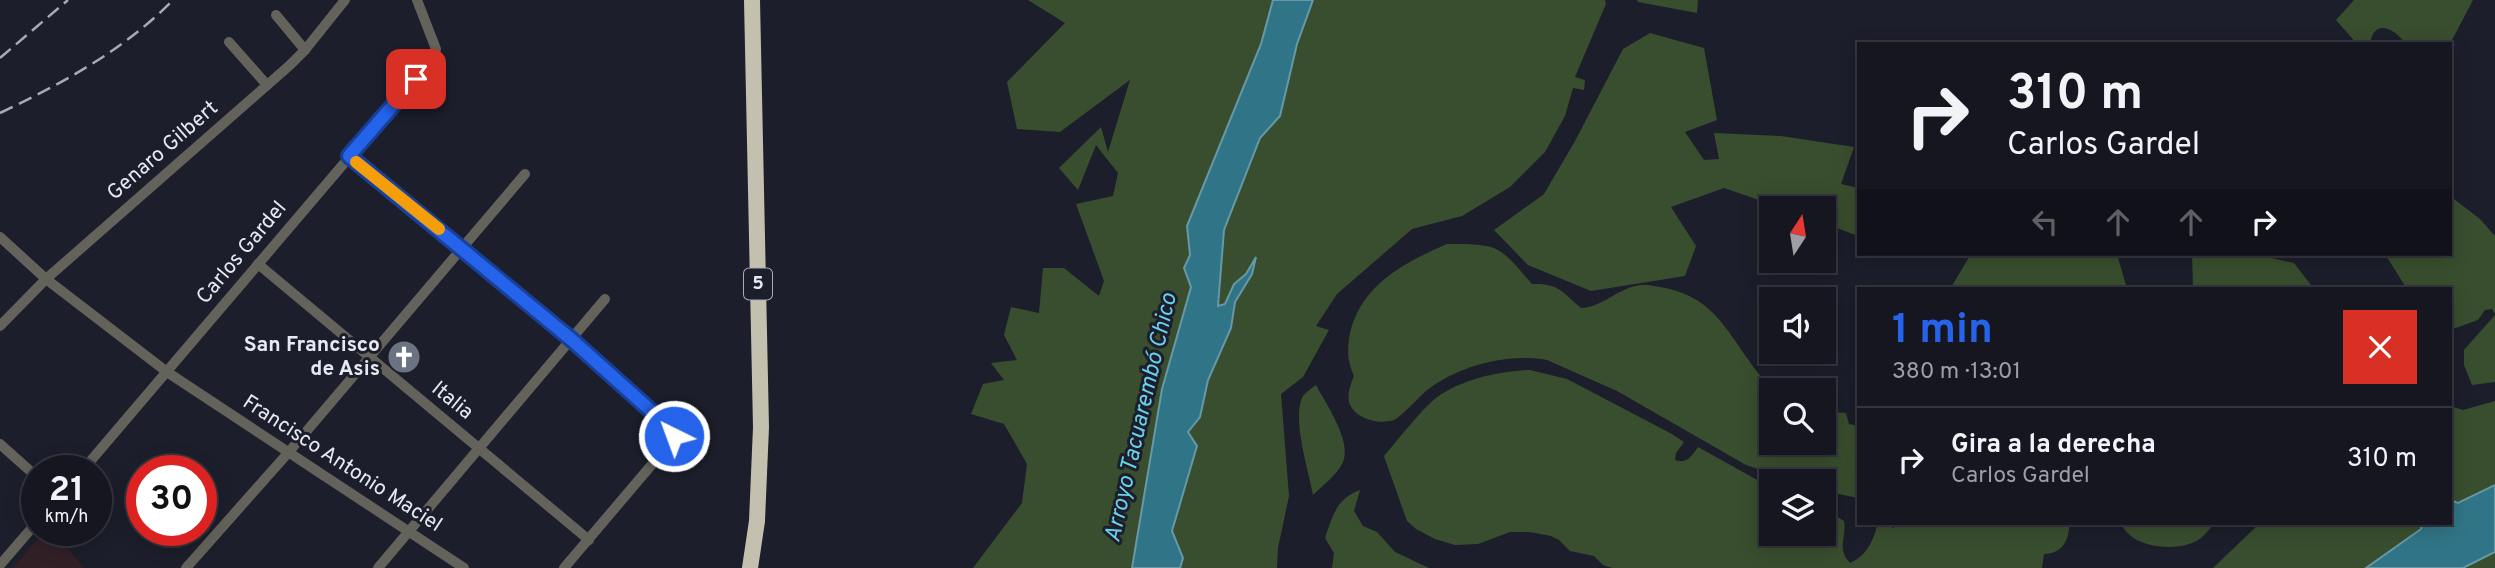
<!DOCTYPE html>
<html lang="es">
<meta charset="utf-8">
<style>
:root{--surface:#151620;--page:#1e1f29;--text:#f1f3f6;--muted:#9d9fa5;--line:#34353e;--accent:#2563eb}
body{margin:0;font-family:Overpass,sans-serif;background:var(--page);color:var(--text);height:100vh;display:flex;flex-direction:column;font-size:26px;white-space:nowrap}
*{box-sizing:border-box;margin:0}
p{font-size:23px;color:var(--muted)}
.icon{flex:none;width:38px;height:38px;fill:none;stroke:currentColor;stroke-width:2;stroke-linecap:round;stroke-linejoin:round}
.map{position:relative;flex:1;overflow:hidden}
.side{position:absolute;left:1857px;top:287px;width:595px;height:238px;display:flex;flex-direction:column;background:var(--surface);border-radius:0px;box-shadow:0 4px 18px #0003,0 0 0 2px var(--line)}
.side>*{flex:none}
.hud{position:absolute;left:1857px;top:42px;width:595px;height:214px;border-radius:0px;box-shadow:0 4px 18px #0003,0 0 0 2px var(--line);background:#151620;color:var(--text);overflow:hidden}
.needle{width:46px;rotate:12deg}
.buttons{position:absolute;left:1759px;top:196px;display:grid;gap:14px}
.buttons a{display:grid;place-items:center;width:77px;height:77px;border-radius:0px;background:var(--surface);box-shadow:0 4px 18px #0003,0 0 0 2px var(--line);font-size:35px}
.speed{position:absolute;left:21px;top:455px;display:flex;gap:14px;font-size:35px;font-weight:700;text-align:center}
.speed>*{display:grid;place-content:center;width:91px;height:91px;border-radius:50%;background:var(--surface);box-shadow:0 4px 18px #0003,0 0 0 2px var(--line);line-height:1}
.speed small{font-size:18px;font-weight:400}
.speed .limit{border:10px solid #d22;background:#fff;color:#111}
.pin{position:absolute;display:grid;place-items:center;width:60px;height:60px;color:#fff;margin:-30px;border-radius:14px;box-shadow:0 4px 10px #0006}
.me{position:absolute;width:77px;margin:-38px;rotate:318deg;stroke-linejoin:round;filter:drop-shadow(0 0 5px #0008)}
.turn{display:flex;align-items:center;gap:24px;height:147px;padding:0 35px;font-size:32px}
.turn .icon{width:91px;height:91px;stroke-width:2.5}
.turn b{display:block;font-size:49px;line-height:60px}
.lanes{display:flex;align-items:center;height:66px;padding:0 35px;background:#0003;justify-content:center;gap:35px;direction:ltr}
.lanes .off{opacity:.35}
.round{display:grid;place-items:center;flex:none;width:74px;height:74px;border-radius:0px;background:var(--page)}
.headline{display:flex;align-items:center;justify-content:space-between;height:119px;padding:0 35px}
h1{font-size:42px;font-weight:700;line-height:52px;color:var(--accent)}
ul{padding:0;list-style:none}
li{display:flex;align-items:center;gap:21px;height:105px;padding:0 35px;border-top:2px solid var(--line)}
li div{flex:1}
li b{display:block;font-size:26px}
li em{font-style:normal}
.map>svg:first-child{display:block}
.education{fill:#322027}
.green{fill:#394e2e}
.water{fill:#307587;stroke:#6798a7;stroke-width:2}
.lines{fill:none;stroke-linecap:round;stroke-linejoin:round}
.minor{stroke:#63625b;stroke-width:10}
.highway{stroke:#c3c0af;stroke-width:16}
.rail{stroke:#a7aab4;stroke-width:2.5;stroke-dasharray:14 7;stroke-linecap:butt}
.route-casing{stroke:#184099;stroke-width:18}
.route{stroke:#2563eb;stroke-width:12}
.slow{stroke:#f59e0b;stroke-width:12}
.labels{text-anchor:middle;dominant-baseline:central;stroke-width:6;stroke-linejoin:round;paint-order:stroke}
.shield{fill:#1c1e2b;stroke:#a9acb6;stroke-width:2}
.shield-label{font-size:19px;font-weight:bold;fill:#e6e9f2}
.street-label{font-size:21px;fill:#e6e9f2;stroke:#1c1e2b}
.poi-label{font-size:21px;font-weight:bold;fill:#e6e9f2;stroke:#1c1e2b;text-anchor:end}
.water-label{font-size:23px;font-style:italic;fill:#69d1ed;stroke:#1c1e2b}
</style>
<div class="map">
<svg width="2495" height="568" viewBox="0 0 2495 568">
<rect width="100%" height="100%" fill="#1c1e2b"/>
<polygon class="education" points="45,530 53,530 84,568 13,568"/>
<g class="green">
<polygon points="1028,0 1273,0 1261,44 1187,226 1190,255 1184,268 1191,287 1162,389 1132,568 973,568 1022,503 1027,464 1004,424 971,414 983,384 1004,380 991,363 1017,360 1004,335 1011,307 1039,313 1043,268 1064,268 1099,296 1104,281 1076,204 1113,196 1118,173 1096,145 1078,190 1059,168 1101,127 1108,152 1130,80 1060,132 1017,129 1007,82 1065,23"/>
<polygon points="1313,0 1605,0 1606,4 1575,77 1585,80 1584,90 1573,88 1565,116 1545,152 1510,187 1462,216 1412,229 1337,294 1316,326 1329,330 1303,377 1281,394 1289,496 1278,548 1277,568 1180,568 1183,558 1172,531 1197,446 1188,432 1200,417 1208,380 1231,328 1235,302 1252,274 1254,260 1246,274 1234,284 1225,304 1218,307 1224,230 1260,138 1280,116 1297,44"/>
<polygon points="1637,0 1698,0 1697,13 1638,2"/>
<path d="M 2354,0 L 2473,0 L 2450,44 L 2406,44 C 2395,29 2374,17 2370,44 L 2357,44 L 2336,20 Z"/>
<polygon points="1650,33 1704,48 1717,120 1685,132 1704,160 1719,159 1714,133 1781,136 1854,147 1841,184 1858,188 1858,236 1824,223 1824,208 1782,208 1724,188 1671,207 1696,246 1685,276 1591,291 1528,265 1494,230 1544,194 1575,141 1623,49"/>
<polygon points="2450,196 2480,219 2495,236 2495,314 2492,309 2485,310 2478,320 2450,330 2450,289 2407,289 2385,254 2450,254"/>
<path d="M 1447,244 C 1500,244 1498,245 1532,284 C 1559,283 1562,292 1581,308 C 1605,307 1622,283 1647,285 C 1706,292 1718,316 1750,362 C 1756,372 1768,383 1771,394 C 1774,405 1771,430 1771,443 L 1824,443 L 1824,401 L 1826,401 L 1828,412 L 1846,413 L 1849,424 L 1858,426 L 1858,498 L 1824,491 L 1824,481 L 1793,481 L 1746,465 L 1617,391 L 1547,360 C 1507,353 1458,366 1426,391 C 1418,398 1402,416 1394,420 C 1379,425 1354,419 1349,402 C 1347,394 1351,383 1354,376 C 1347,360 1347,350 1350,333 C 1361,285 1405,262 1447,244 Z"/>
<polygon points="1971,254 2117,254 2127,289 1950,289"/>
<polygon points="2192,254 2253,254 2294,263 2314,289 2193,289"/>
<polygon points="2495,315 2495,382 2472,385 2464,365 2464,350"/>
<path d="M 1530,370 L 1567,379 L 1672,434 L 1684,442 L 1676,453 L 1675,460 C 1687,464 1691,457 1698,447 L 1768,486 L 1771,490 L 1771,534 L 1824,534 L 1824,513 L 1829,512 L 1844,521 C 1847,538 1836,548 1850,563 C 1865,557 1873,542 1877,526 L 1886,524 L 1893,528 L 1901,523 L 2069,523 C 2070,540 2062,554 2044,554 L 2042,568 L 1612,568 L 1603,565 L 1594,556 L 1570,551 L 1559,540 L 1551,536 L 1530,532 L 1510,532 L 1478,544 L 1455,545 L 1435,539 L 1416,529 L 1407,521 L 1384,456 C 1399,439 1419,412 1436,398 C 1461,379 1499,371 1530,370 Z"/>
<path d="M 1316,385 C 1326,404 1352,441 1343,462 C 1338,474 1322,486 1313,495 C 1309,472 1291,417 1303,396 C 1306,392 1312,388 1316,385 Z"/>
<polygon points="2495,401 2495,485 2458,503 2450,500 2450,406 2463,410"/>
<path d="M 1360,490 L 1354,511 L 1363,526 L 1377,532 L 1395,552 L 1429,568 L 1332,568 L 1334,553 L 1325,538 C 1333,515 1336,499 1360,490 Z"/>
<path d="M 2121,523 L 2214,523 C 2208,532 2200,541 2189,544 C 2167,551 2130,546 2121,523 Z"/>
<polygon points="2260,523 2422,523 2421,528 2366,568 2213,568"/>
<polygon points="2495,552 2495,568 2463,568"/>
</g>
<g class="water">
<polygon points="1273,0 1313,0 1297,44 1280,116 1260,138 1224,230 1218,306 1225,304 1234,284 1246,274 1256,257 1252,274 1235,302 1231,328 1208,380 1200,417 1188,432 1197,446 1172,531 1183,558 1180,568 1132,568 1162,389 1191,287 1184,268 1190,255 1187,226 1261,44"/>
<polygon points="2495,485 2495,552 2463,568 2366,568 2421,529 2422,523 2450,523 2450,500 2458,503"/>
</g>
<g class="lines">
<g class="minor">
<polyline points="276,15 305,50"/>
<polyline points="229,42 267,85"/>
<polyline points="350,157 572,339 673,431 674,436 671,442 564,568"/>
<polyline points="0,237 46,279 167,372 464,568"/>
<polyline points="258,264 589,540"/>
<polyline points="0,326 46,279 290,65 305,50 345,0"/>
<polyline points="0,444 37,477"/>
<polyline points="82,471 432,60 436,49 417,0"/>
<polyline points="0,565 37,522"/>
<polyline points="186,568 288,453 525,174"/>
<polyline points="378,568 605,299"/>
</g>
<polyline class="highway" points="750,568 757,521 761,427 752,0"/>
<g class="rail">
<polyline points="0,58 68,0"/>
<path d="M 0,113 C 63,83 124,50 173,0"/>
</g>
</g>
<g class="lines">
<defs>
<polyline id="route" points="416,79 349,156 572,340 669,427 674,436"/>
</defs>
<use href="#route" class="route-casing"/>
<use href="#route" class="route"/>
<polyline class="slow" points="356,162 439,229"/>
</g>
<defs>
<symbol id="church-disc" viewBox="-11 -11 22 22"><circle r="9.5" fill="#6b7280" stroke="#1c1e2b"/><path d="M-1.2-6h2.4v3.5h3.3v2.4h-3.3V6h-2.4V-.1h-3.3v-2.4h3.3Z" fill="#fff"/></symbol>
</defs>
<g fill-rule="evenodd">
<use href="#church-disc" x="385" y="338" width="38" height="38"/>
</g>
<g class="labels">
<rect class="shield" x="744" y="268.5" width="28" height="31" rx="5"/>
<g class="shield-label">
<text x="758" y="284">5</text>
</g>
<g class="street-label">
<text transform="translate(163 151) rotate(-41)">Genaro Gilbert</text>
<text transform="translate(242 253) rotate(-50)">Carlos Gardel</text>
<text transform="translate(452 401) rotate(39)">Italia</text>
<text transform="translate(342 464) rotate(33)">Francisco Antonio Maciel</text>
</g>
<g class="poi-label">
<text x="380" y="345">San Francisco<tspan x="380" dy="24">de Asis</tspan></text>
</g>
<g class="water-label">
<text transform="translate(1142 418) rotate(-77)">Arroyo Tacuarembó Chico</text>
</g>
</g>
</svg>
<div class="buttons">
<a><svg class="needle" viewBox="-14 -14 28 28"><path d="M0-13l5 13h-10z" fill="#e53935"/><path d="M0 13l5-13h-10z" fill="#9d9fa5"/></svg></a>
<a><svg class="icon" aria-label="sound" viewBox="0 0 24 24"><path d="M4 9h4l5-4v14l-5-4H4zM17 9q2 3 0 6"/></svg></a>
<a><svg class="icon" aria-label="search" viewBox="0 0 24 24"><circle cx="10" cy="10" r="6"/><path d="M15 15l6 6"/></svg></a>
<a><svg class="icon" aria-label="layers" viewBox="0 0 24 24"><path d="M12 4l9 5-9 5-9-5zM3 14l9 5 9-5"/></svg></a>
</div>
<div class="speed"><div>21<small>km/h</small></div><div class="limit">30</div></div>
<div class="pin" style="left:416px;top:79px;background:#d93025"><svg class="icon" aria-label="arrive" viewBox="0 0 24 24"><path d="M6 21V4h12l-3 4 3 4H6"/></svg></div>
<svg class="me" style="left:674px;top:436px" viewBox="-20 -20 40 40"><circle r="17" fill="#2563eb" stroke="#fff" stroke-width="3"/><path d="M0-11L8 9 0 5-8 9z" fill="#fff"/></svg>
<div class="hud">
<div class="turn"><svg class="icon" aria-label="right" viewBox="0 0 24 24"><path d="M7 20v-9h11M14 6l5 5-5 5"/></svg><div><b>310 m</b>Carlos Gardel</div></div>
<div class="lanes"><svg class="icon off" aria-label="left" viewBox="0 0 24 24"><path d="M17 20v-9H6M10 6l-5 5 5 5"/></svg><svg class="icon off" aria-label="ahead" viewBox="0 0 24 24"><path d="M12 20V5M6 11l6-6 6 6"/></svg><svg class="icon off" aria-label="ahead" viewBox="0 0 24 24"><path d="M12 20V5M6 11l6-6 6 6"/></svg><svg class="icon" aria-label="right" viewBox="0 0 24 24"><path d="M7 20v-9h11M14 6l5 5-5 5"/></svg></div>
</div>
<section class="side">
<div class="headline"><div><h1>1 min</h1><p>380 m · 13:01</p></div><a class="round" style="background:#d93025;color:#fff"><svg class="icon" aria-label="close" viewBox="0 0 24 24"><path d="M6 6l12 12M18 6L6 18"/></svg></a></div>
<ul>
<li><svg class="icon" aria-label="right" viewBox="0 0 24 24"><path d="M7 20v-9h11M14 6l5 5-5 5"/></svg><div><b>Gira a la derecha</b><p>Carlos Gardel</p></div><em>310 m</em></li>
</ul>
</section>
</div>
